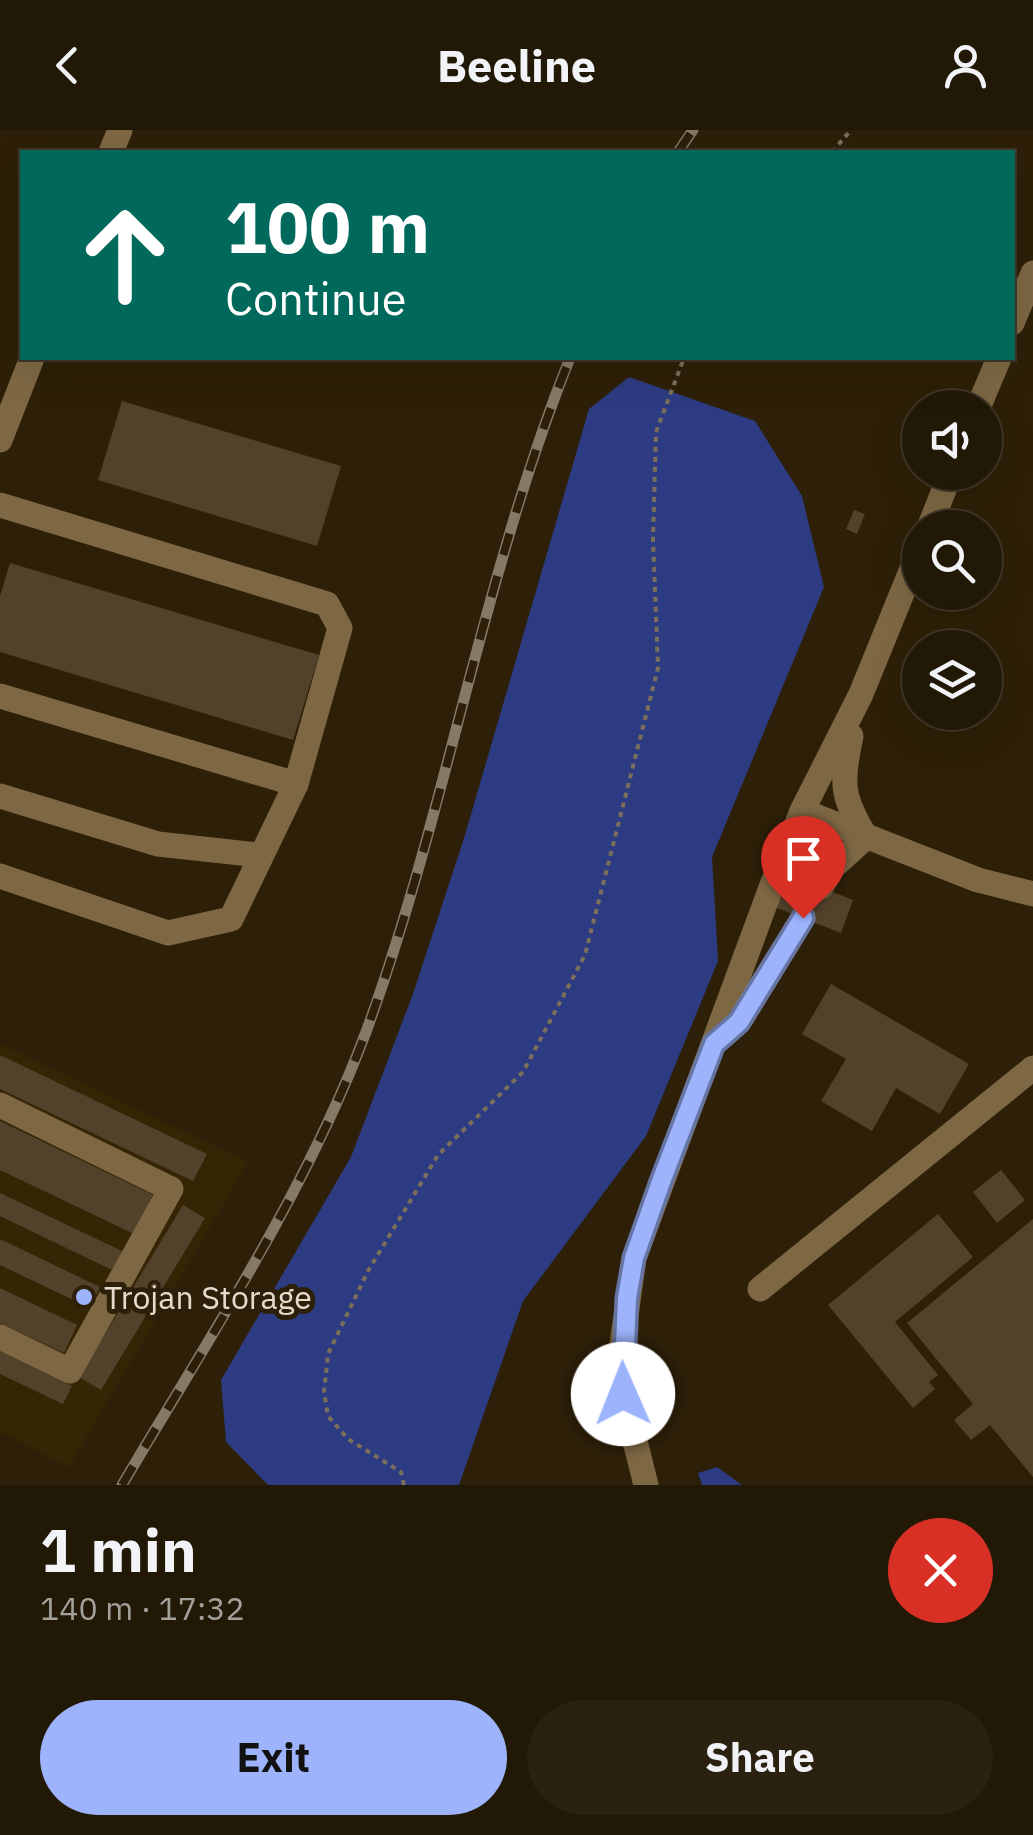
<!DOCTYPE html>
<meta charset="utf-8">
<style>
:root{--surface:#221806;--page:#2a2110;--text:#f1f3f6;--muted:#a2a09b;--line:#3f3728;--accent:#9db4fd}
body{margin:0;font-family:"IBM Plex Sans",sans-serif;background:var(--page);color:var(--text);height:100vh;display:flex;flex-direction:column;font-size:38px;white-space:nowrap}
*{box-sizing:border-box;margin:0}
p{font-size:32px;color:var(--muted)}
.icon{flex:none;width:55px;height:55px;fill:none;stroke:currentColor;stroke-width:2;stroke-linecap:round;stroke-linejoin:round}
.map{position:relative;height:1355px;overflow:hidden}
.sheet{display:flex;flex-direction:column;background:var(--surface);flex:1}
.sheet>*{flex:none}
.guide{position:absolute;left:20px;top:20px;width:995px;height:210px;border-radius:0px;box-shadow:0 10px 40px #0002,0 0 0 2px var(--line);background:#00695c;color:#fff;overflow:hidden}
.controls{position:absolute;left:902px;top:260px;display:grid;gap:20px}
.controls a{display:grid;place-items:center;width:100px;height:100px;border-radius:50%;background:var(--surface);box-shadow:0 10px 40px #0002,0 0 0 2px var(--line);font-size:50px}
.pin{position:absolute;display:grid;place-items:center;width:85px;height:85px;color:#fff;margin:-102px -42px;border-radius:50% 50% 50% 0;rotate:-45deg;box-shadow:0 0 10px #0007}
.pin .icon{rotate:45deg}
.me{position:absolute;width:110px;margin:-55px;rotate:359deg;stroke-linejoin:round;filter:drop-shadow(0 0 8px #0008)}
.turn{display:flex;align-items:center;gap:35px;height:210px;padding:0 40px;font-size:45px}
.turn .icon{width:130px;height:130px;stroke-width:2.5}
.turn b{display:block;font-size:70px;line-height:85px}
.round{display:grid;place-items:center;flex:none;width:105px;height:105px;border-radius:52px;background:var(--page)}
.summary{display:flex;align-items:center;justify-content:space-between;height:170px;padding:0 40px}
h1{font-size:60px;font-weight:800;line-height:75px}
.action{display:flex;gap:20px;margin-top:auto;padding:20px 40px}
.action a{flex:1;height:115px;border-radius:60px;background:var(--accent);color:#111;font-size:40px;font-weight:800;line-height:115px;text-align:center}
.action a+a{background:var(--page);color:var(--text)}
header{display:flex;justify-content:space-between;align-items:center;height:130px;padding:0 40px;background:var(--surface);font-size:45px;font-weight:800}
.map>svg:first-child{display:block}
.built{fill:#362505}
.green{fill:#2d3c82}
.building{fill:#52422b}
.lines{fill:none;stroke-linecap:round;stroke-linejoin:round}
.path{stroke:#7b6f5b;stroke-width:4;stroke-dasharray:5 5;stroke-linecap:butt}
.minor{stroke:#7e6844;stroke-width:25}
.rail-casing{stroke:#867a67;stroke-width:11}
.rail{stroke:#2e2008;stroke-width:8;stroke-dasharray:22;stroke-linecap:butt}
.route-casing{stroke:#6675a4;stroke-width:25}
.route{stroke:#9db4fd;stroke-width:18}
.poi-dot{fill:#9db4fd;stroke:#2e2008;stroke-width:4}
.labels{text-anchor:middle;dominant-baseline:central;stroke-width:10;stroke-linejoin:round;paint-order:stroke}
.poi-label{font-size:32px;fill:#e6dcce;stroke:#2e2008;text-anchor:start}
</style>
<header><svg class="icon" aria-label="back" viewBox="0 0 24 24"><path d="M15 5l-7 7 7 7"/></svg>Beeline<svg class="icon" aria-label="person" viewBox="0 0 24 24"><circle cx="12" cy="8" r="4"/><path d="M4 21q1-7 8-7t8 7"/></svg></header>
<div class="map">
<svg width="1033" height="1355" viewBox="0 0 1033 1355">
<rect width="100%" height="100%" fill="#2e2008"/>
<polygon class="built" points="0,914 248,1032 69,1337 0,1302"/>
<g class="green">
<polygon points="629,247 755,291 802,366 824,457 712,727 718,831 646,1006 523,1171 459,1355 268,1355 226,1312 221,1250 351,1027 413,864 465,705 589,279"/>
<polygon points="717,1337 742,1355 702,1355 698,1343"/>
</g>
<g class="building">
<polygon points="122,271 341,336 317,416 98,350"/>
<polygon points="854,380 865,384 857,404 846,399"/>
<polygon points="10,433 319,525 293,610 0,522 0,466"/>
<polygon points="780,741 853,770 841,803 767,774"/>
<polygon points="831,854 969,934 940,984 896,958 872,1001 821,971 846,929 802,904"/>
<polygon points="0,925 207,1024 193,1051 0,959"/>
<polygon points="0,991 153,1065 134,1104 0,1040"/>
<polygon points="1001,1040 1025,1070 997,1093 973,1062"/>
<polygon points="0,1063 122,1121 112,1140 0,1086"/>
<polygon points="183,1075 205,1088 101,1260 79,1247"/>
<polygon points="938,1084 973,1127 895,1192 938,1245 929,1252 935,1259 913,1278 828,1175"/>
<polygon points="1033,1089 1033,1347 990,1295 971,1310 954,1290 973,1274 907,1193"/>
<polygon points="0,1109 100,1157 90,1178 0,1135"/>
<polygon points="0,1158 77,1195 64,1223 0,1193"/>
<polygon points="0,1221 72,1256 63,1274 0,1244"/>
</g>
<g class="lines">
<g class="path">
<polyline points="832,22 851,0"/>
<polyline points="404,1355 401,1342 348,1309 328,1286 324,1262 328,1224 368,1141 438,1025 523,942 585,825 658,538 653,409 656,302 684,228"/>
</g>
<g class="minor">
<polyline points="111,22 120,0"/>
<polyline points="1012,193 1033,143"/>
<polyline points="978,278 999,228"/>
<polyline points="0,310 32,228"/>
<polyline points="0,375 327,474 340,498 296,654 0,566"/>
<polyline points="929,398 951,342"/>
<polyline points="0,666 158,714 258,725"/>
<polyline points="802,681 978,750 1033,764"/>
<polyline points="0,746 168,803 231,789 296,654"/>
<path d="M 821,757 L 833,737 L 866,707 C 841,667 841,652 851,606"/>
<polyline points="722,907 739,892 803,788"/>
<polyline points="0,975 171,1059 70,1241 0,1207"/>
<polyline points="760,1159 1033,938"/>
<polyline points="646,1355 623,1263 622,1214 634,1128 772,755 802,681 861,564 920,419"/>
</g>
<defs>
<g id="rail">
<polyline points="678,22 693,0"/>
<path d="M 122,1355 C 209,1208 306,1062 366,902 C 447,681 482,446 570,228"/>
</g>
</defs>
<use href="#rail" class="rail-casing"/>
<use href="#rail" class="rail"/>
</g>
<g class="lines">
<defs>
<polyline id="route" points="623,1264 627,1168 634,1128 662,1049 714,914 739,892 803,788"/>
</defs>
<use href="#route" class="route-casing"/>
<use href="#route" class="route"/>
</g>
<circle class="poi-dot" cx="84" cy="1167" r="10"/>
<g class="labels">
<g class="poi-label">
<text x="104" y="1167">Trojan Storage</text>
</g>
</g>
</svg>
<div class="controls">
<a><svg class="icon" aria-label="sound" viewBox="0 0 24 24"><path d="M4 9h4l5-4v14l-5-4H4zM17 9q2 3 0 6"/></svg></a>
<a><svg class="icon" aria-label="search" viewBox="0 0 24 24"><circle cx="10" cy="10" r="6"/><path d="M15 15l6 6"/></svg></a>
<a><svg class="icon" aria-label="layers" viewBox="0 0 24 24"><path d="M12 4l9 5-9 5-9-5zM3 14l9 5 9-5"/></svg></a>
</div>
<div class="pin" style="left:803px;top:788px;background:#d93025"><svg class="icon" aria-label="arrive" viewBox="0 0 24 24"><path d="M6 21V4h12l-3 4 3 4H6"/></svg></div>
<svg class="me" style="left:623px;top:1264px" viewBox="-20 -20 40 40"><circle r="19" fill="#fff"/><path d="M0-13L10 11 0 6-10 11z" fill="#9db4fd"/></svg>
<div class="guide">
<div class="turn"><svg class="icon" aria-label="ahead" viewBox="0 0 24 24"><path d="M12 20V5M6 11l6-6 6 6"/></svg><div><b>100 m</b>Continue</div></div>
</div>
</div>
<section class="sheet">
<div class="summary"><div><h1>1 min</h1><p>140 m · 17:32</p></div><a class="round" style="background:#d93025;color:#fff"><svg class="icon" aria-label="close" viewBox="0 0 24 24"><path d="M6 6l12 12M18 6L6 18"/></svg></a></div>
<div class="action"><a>Exit</a><a>Share</a></div>
</section>
